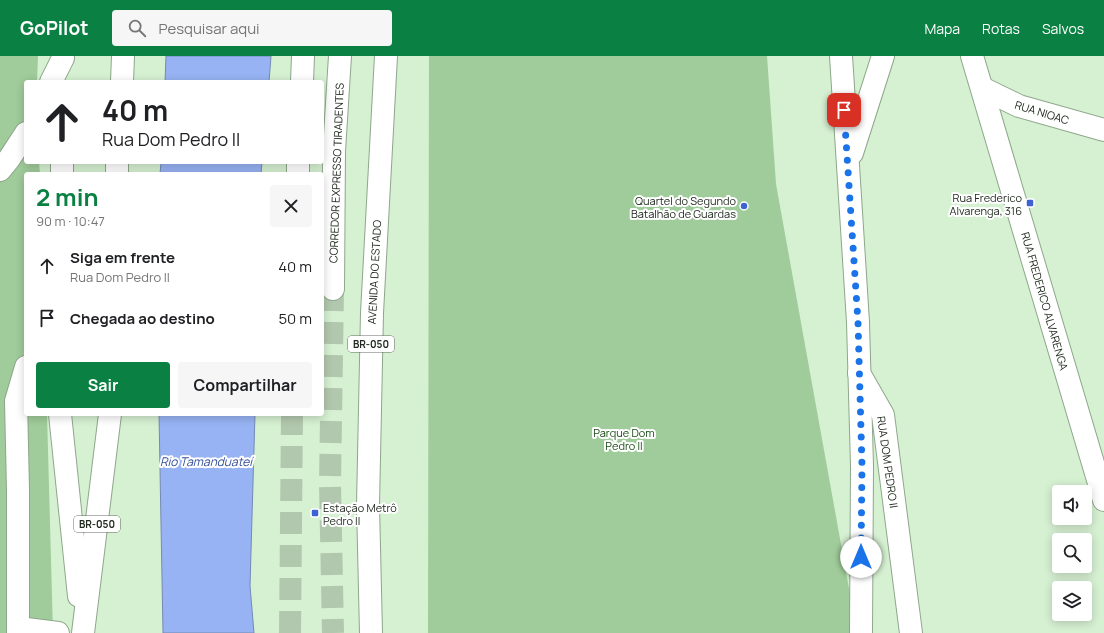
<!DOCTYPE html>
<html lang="pt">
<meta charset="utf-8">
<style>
:root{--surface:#fff;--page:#f6f6f6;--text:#202124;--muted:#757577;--accent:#0b8043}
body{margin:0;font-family:Manrope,sans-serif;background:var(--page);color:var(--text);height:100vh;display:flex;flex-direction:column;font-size:15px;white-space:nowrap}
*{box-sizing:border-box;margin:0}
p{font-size:13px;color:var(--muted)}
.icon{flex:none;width:22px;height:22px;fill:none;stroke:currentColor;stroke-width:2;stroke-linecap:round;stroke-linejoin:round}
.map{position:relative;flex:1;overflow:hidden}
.details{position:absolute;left:24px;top:116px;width:300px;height:244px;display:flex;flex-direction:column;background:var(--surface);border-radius:4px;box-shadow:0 2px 10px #0003}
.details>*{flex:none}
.hud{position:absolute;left:24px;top:24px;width:300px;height:84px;border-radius:4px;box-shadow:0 2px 10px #0003;background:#fff;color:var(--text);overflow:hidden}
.controls{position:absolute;left:1052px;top:429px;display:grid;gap:8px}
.controls a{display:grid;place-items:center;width:40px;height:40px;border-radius:4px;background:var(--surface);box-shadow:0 2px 10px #0003;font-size:20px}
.pin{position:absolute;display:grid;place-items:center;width:34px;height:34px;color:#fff;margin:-17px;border-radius:8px;box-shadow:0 2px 6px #0006}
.me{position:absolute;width:44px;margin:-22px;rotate:0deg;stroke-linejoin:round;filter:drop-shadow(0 0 3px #0008)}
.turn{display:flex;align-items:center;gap:14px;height:84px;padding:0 12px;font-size:18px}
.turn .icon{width:52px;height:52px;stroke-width:2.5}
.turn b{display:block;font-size:28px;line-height:34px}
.round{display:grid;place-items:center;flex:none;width:42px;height:42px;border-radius:4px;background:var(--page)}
.headline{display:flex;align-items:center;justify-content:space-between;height:68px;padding:0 12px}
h1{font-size:24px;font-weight:700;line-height:30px;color:var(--accent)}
.cta{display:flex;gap:8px;margin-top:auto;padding:8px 12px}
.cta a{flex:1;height:46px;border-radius:4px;background:var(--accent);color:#fff;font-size:16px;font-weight:700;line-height:46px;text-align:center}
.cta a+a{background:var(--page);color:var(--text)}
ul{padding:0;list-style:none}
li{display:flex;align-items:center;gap:12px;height:52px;padding:0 12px}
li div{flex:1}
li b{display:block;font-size:15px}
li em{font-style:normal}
header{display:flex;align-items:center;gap:24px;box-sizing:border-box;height:56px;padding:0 20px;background:var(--accent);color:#fff}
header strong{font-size:19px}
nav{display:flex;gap:22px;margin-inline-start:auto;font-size:14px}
.search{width:280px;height:36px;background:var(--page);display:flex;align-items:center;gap:10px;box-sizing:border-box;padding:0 14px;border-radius:4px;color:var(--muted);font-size:15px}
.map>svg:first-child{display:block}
.green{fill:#a0cb9a}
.water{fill:#97b3f3;stroke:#748ab3}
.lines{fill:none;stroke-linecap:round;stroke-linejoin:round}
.minor-tunnel{stroke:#b2c8ae;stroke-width:22;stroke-dasharray:22 11;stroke-linecap:butt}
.minor-casing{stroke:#8ea78b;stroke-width:24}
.major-casing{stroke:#8ea78b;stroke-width:24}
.highway-casing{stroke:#8ea78b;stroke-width:24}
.minor{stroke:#fff;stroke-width:22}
.major{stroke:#fff;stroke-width:22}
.highway{stroke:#fff;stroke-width:22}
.route{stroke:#1a73e8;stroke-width:7;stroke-dasharray:0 12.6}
.poi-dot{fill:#3c62d4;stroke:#fff;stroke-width:1.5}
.labels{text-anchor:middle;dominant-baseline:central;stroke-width:4;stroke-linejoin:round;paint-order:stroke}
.shield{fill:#fff;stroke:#646a62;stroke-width:1}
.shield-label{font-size:10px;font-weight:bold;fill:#212a1f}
.street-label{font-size:11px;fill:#212a1f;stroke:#fff}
.poi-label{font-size:11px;fill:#212a1f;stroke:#fff;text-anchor:end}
.park-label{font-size:11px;fill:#164a11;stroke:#fff}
.water-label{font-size:12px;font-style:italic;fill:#334f9a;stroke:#fff}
</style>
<header>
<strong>GoPilot</strong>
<div class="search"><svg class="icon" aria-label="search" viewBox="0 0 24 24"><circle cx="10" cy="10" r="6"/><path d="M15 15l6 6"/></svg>Pesquisar aqui</div>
<nav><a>Mapa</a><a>Rotas</a><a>Salvos</a></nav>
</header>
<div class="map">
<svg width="1104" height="577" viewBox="0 0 1104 577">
<rect width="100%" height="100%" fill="#d6f0d2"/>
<g class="green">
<polygon points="0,0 38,0 37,26 26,26 26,106 39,106 40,118 26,118 26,358 47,358 53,577 0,577"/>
<polygon points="429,0 767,0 776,128 857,577 428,577"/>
</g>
<g class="water">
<polygon points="166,0 271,0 269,26 165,26"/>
<polygon points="161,106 262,106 261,118 160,118"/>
<polygon points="159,358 255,358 250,530 254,577 163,577"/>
</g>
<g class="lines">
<g class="minor-tunnel">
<polyline points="333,233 330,428 333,577"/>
<polyline points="290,577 292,358"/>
</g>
<defs>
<g id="minor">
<polyline points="972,0 1104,444"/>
<polyline points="302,26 303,0"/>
<polyline points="982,32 1019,50 1104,74"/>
<polyline points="298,118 298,106"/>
<polyline points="333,233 334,95 340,0"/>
<polyline points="859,317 883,359 911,577"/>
<polyline points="18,572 58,577"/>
<polyline points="18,577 18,434 16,345 26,311"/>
</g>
<g id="major">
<polyline points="841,0 858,266 862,410 861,577"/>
<polyline points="852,97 883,0"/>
</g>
<g id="highway">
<polyline points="51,26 63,2"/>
<polyline points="122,26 123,0"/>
<polyline points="0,114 9,103 26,77"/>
<polyline points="62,118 62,106"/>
<polyline points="117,118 117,106"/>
<polyline points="60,358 79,540"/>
<polyline points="83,577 110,358"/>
<polyline points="371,577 368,449 372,257 386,0"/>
</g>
</defs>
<use href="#minor" class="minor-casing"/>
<use href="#major" class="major-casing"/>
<use href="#highway" class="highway-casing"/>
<use href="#minor" class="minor"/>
<use href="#major" class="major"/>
<use href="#highway" class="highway"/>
</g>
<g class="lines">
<polyline class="route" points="844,54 858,266 862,410 861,501"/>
</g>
<g class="poi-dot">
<rect x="1026" y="143" width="8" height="8" rx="2"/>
<circle cx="744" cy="150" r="4"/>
<rect x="311" y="453" width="8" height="8" rx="2"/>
</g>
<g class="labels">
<g class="shield">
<rect x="348" y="280" width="46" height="16" rx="3"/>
<rect x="74" y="460" width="46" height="16" rx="3"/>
</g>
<g class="shield-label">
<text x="371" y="288">BR-050</text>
<text x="97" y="468">BR-050</text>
</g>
<g class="street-label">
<text transform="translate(1042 56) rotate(17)">RUA NIOAC</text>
<text transform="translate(336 117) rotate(-88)">CORREDOR EXPRESSO TIRADENTES</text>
<text transform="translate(374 216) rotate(-87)">AVENIDA DO ESTADO</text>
<text transform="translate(1045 245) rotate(74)">RUA FREDERICO ALVARENGA</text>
<text transform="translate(888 406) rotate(82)">RUA DOM PEDRO II</text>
</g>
<g class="poi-label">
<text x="1022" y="141">Rua Frederico<tspan x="1022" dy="13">Alvarenga, 316</tspan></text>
<text x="736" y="144">Quartel do Segundo<tspan x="736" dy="13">Batalhão de Guardas</tspan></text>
<text x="323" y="451" text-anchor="start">Estação Metrô<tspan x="323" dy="13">Pedro II</tspan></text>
</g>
<g class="park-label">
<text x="624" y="376">Parque Dom<tspan x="624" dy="13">Pedro II</tspan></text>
</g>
<g class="water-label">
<text x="206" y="405">Rio Tamanduateí</text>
</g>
</g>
</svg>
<div class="controls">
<a><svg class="icon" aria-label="sound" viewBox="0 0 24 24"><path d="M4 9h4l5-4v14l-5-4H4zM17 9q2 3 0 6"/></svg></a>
<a><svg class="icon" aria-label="search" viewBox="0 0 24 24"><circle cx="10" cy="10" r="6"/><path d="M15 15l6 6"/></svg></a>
<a><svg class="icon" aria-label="layers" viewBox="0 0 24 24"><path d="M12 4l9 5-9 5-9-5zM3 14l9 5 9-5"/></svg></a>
</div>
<div class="pin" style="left:844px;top:54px;background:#d93025"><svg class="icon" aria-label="arrive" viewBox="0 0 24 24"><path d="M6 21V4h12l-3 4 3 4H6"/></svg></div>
<svg class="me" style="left:861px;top:501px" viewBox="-20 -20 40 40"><circle r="19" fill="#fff"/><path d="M0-13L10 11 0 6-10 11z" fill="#1a73e8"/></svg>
<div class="hud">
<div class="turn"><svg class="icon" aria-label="ahead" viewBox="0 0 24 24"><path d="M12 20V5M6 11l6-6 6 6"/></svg><div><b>40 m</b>Rua Dom Pedro II</div></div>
</div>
<section class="details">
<div class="headline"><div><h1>2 min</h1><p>90 m · 10:47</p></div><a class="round"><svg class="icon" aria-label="close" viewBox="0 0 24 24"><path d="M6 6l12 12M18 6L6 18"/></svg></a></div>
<ul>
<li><svg class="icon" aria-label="ahead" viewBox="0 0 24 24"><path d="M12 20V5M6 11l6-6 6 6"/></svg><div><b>Siga em frente</b><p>Rua Dom Pedro II</p></div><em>40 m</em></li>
<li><svg class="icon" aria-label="arrive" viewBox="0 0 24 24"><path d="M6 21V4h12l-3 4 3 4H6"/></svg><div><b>Chegada ao destino</b></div><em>50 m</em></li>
</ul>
<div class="cta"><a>Sair</a><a>Compartilhar</a></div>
</section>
</div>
